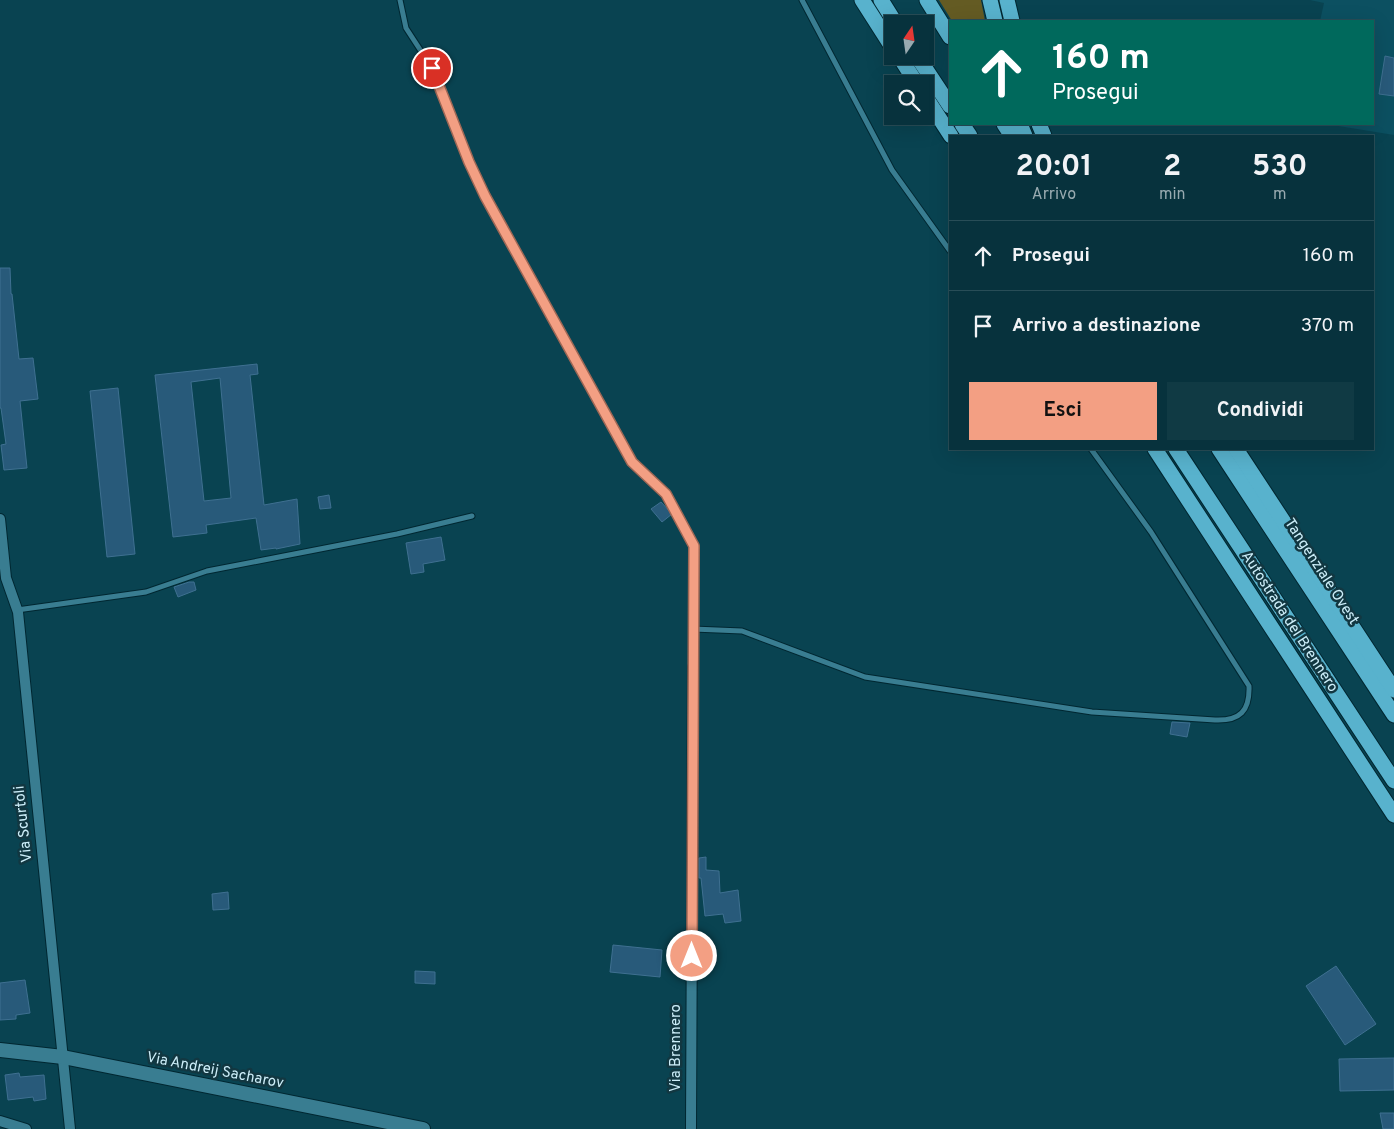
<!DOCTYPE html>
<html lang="it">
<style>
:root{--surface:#07323d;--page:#103a44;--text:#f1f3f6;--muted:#98aab0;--line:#284d57;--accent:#f39f83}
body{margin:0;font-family:Overpass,sans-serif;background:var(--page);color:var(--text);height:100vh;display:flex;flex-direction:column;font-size:19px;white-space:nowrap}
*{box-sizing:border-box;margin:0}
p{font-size:16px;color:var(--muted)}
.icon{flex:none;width:28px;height:28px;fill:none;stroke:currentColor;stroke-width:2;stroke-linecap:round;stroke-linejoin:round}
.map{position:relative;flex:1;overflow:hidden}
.panel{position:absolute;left:949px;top:135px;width:425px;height:315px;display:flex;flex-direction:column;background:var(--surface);border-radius:0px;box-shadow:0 5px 20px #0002,0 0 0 1px var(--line)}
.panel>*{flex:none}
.hud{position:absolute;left:949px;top:20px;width:425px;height:105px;border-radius:0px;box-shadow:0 5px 20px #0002,0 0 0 1px var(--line);background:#00695c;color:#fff;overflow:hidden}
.needle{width:32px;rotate:13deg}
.fabs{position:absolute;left:884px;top:15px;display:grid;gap:10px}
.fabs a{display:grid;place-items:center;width:50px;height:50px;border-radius:0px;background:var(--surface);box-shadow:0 5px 20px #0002,0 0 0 1px var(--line);font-size:25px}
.pin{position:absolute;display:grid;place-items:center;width:42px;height:42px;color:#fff;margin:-21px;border:2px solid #fff;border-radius:50%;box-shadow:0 1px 5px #0007}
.me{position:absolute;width:55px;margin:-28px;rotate:0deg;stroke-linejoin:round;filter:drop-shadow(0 0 4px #0008)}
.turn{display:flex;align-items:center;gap:18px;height:105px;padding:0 20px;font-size:22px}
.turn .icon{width:65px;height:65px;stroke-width:2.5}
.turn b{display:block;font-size:35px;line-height:42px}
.eta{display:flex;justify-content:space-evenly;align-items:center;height:85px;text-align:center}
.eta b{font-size:30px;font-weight:700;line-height:35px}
.primary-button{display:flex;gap:10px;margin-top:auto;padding:10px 20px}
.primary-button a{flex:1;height:58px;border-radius:0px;background:var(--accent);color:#111;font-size:20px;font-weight:700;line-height:58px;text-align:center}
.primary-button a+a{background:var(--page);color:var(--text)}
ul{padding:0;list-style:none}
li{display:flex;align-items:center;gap:15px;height:70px;padding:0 20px;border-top:1px solid var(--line)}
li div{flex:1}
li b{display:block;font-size:19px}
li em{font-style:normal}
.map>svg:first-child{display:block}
.built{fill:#0c5061}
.green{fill:#645b23}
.building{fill:#285a7a;stroke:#3f7091;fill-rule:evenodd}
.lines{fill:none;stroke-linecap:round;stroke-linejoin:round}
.lane-casing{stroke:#012731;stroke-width:7}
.street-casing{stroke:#012731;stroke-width:12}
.secondary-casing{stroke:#012731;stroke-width:16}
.highway-casing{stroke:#012731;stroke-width:17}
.lane{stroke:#397d91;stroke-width:5}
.street{stroke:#397d91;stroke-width:10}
.secondary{stroke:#397d91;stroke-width:14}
.highway{stroke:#58b2cd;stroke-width:15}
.route-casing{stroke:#9e6755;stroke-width:12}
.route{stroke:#f39f83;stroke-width:9}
.labels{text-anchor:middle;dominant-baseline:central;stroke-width:5;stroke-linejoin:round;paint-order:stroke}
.street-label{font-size:15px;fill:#cdeef9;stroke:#123741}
</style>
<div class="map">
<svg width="1394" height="1129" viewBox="0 0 1394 1129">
<rect width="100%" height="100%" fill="#094351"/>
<polygon class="built" points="1310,0 1394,0 1394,135 1326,124 1372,124 1372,21 1320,21 1324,3"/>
<polygon class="green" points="939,0 981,0 985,21 952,21"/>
<g class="building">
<polygon points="1385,56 1394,58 1394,96 1379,94"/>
<polygon points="0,268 10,268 11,294 12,294 19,359 33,358 38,399 20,401 27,468 4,470 1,445 6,444 1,408 0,408"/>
<path d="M 257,364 L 258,374 L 250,375 L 264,505 L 297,499 L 300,544 L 276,549 L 276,548 L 261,550 L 256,518 L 206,525 L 207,533 L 173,537 L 155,375 ZM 220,378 L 231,498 L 204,501 L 191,382 Z"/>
<polygon points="118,388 135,554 107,557 90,391"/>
<polygon points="329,495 331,508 320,509 318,497"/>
<polygon points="661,502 672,514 662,522 651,509"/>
<polygon points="441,537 445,560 423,564 424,572 411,574 406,543"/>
<polygon points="189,582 194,582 196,590 178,597 174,587"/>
<polygon points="1172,722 1190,723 1187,737 1170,734"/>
<polygon points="706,857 706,870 719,871 720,893 738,890 741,921 725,923 723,914 705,916 701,878 699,878 699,858"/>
<polygon points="228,892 229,909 213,910 212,894"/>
<polygon points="613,945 662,950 660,977 610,972"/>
<polygon points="1336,966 1376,1024 1345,1045 1306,986"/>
<polygon points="415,971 435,972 435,984 415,983"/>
<polygon points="25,980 30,1013 16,1015 16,1019 0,1020 0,983"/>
<polygon points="1394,1058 1394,1090 1340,1091 1339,1059"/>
<polygon points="19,1073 20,1077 44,1075 46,1099 34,1101 33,1097 8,1100 5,1075"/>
<polygon points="1380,1113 1394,1113 1394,1129 1383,1129"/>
</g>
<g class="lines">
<defs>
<g id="lane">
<polyline points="400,0 406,28 432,68 476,179 632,462 666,494 694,546 693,667"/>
<polyline points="802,0 892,170 950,251"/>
<polyline points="17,610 146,592 207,571 397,534 472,516"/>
<path d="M 693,629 L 742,631 L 865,677 L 1092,712 L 1215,720 C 1240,721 1250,711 1249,686 L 1151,532 L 1091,449"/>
</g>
<g id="street">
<polyline points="0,519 6,578 18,612 70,1129"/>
<polyline points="0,1121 26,1129"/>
<polyline points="691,1129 693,667"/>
</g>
<polyline id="secondary" points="0,1050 63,1057 423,1129"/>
<g id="highway">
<polyline points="862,0 892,47"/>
<polyline points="881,0 896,24"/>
<polyline points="927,0 950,37"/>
<polyline points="990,0 995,21"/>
<polyline points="1007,0 1012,21"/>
<polyline points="899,56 917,84"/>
<polyline points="917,56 950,106"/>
<polyline points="925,96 951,136"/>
<polyline points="962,124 970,136"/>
<polyline points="1004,124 1012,136"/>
<polyline points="1020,124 1025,136"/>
<polyline points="1039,124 1044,136"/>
<polyline points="1155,449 1394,815"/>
<polyline points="1176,449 1394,781"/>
<polyline points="1219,449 1394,715"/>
<polyline points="1236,449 1394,690"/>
</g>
</defs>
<use href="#lane" class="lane-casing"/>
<use href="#street" class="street-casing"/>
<use href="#secondary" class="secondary-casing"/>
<use href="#highway" class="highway-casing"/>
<use href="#lane" class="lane"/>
<use href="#street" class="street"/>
<use href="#secondary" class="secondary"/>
<use href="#highway" class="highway"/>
</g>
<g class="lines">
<defs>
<polyline id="route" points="432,68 469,162 485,196 632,462 666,494 694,546 692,956"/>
</defs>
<use href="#route" class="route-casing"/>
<use href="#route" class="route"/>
</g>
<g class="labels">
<g class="street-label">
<text transform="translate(1321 572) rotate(57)">Tangenziale Ovest</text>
<text transform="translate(1289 622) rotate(57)">Autostrada del Brennero</text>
<text transform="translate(24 824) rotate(-96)">Via Scurtoli</text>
<text transform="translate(676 1048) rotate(-90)">Via Brennero</text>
<text transform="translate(215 1071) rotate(11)">Via Andreij Sacharov</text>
</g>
</g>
</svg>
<div class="fabs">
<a><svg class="needle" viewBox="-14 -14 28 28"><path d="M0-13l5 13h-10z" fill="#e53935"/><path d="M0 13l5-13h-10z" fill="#98aab0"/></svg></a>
<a><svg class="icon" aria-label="search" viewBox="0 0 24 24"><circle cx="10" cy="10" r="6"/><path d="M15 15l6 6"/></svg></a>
</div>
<div class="pin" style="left:432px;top:68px;background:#d93025"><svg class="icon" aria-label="arrive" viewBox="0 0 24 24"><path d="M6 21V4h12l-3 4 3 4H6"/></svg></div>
<svg class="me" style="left:692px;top:956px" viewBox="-20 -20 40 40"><circle r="17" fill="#f39f83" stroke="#fff" stroke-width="3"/><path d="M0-11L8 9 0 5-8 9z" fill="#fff"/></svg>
<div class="hud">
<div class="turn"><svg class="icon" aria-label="ahead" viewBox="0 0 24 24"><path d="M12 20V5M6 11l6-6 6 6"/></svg><div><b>160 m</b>Prosegui</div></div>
</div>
<section class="panel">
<div class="eta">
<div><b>20:01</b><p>Arrivo</p></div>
<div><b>2</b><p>min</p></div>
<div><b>530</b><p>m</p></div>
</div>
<ul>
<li><svg class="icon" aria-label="ahead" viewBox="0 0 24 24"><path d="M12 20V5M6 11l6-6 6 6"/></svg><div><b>Prosegui</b></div><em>160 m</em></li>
<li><svg class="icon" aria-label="arrive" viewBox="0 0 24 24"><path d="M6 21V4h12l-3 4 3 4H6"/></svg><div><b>Arrivo a destinazione</b></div><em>370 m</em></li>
</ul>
<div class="primary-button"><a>Esci</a><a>Condividi</a></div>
</section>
</div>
